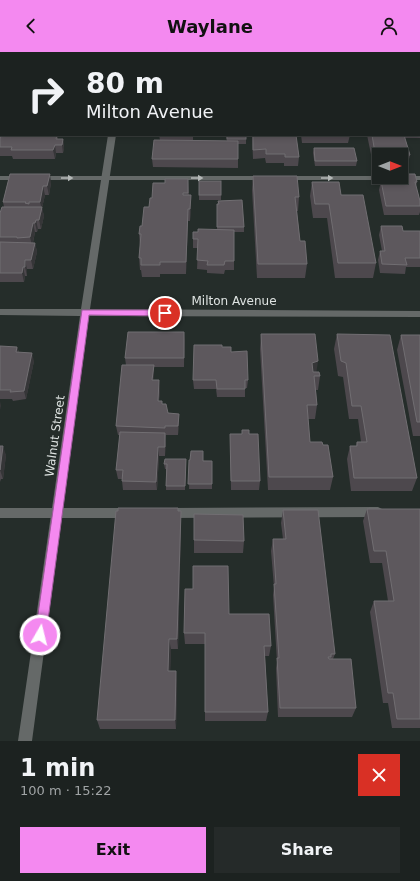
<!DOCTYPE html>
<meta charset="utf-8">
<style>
:root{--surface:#1c2220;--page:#252a29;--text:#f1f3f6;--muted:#a0a4a5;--line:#3a3f3e;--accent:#f489f0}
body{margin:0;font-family:"DejaVu Sans",sans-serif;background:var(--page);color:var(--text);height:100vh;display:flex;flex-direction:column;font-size:15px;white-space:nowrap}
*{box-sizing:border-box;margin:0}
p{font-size:13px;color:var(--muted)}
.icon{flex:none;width:22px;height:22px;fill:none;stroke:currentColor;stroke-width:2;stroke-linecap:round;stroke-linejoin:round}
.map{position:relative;height:689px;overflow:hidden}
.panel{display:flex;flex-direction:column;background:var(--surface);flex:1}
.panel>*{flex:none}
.top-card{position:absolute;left:0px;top:0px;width:420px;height:84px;box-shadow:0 2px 6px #0003,0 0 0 1px var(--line);background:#1c2220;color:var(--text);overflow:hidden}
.needle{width:26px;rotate:90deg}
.tools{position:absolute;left:372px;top:96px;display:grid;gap:8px}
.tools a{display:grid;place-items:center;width:36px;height:36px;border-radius:0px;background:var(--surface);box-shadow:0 2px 6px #0003,0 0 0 1px var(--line);font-size:20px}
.pin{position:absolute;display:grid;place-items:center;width:34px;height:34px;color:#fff;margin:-17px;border:2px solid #fff;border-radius:50%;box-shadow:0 1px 4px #0007}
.me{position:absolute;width:44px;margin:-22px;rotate:8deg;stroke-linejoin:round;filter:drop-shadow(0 0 3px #0008)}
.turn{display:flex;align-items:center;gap:14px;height:84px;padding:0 20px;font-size:18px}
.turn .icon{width:52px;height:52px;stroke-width:2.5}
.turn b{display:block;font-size:28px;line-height:34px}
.round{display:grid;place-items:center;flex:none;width:42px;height:42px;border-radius:0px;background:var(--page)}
.summary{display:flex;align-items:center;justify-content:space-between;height:68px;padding:0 20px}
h1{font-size:24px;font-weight:600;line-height:30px}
.button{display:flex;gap:8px;margin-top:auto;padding:8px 20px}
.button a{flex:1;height:46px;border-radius:0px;background:var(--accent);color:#111;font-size:16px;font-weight:600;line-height:46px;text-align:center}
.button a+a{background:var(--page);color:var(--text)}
header{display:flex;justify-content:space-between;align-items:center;height:52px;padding:0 20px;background:var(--accent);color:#111;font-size:18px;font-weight:600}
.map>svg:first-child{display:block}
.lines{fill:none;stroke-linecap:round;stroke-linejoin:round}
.service{fill:#656968;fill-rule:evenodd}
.minor{fill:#656968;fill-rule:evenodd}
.wall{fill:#4d484d}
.shaded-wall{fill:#363638}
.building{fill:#5d585d;stroke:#716e72}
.oneway{fill:#b4b8b7}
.route{fill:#f489f0;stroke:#9f599c}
.labels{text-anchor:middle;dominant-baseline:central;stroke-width:4;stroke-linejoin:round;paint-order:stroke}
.street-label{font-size:12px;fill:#dee3e1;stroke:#252d2a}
</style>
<header><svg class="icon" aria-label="back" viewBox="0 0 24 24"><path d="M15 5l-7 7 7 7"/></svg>Waylane<svg class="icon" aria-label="person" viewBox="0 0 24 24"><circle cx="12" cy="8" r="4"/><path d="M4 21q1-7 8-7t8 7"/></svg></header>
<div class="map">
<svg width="420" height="689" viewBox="0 0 420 689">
<rect width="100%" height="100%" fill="#252d2a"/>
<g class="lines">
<g class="service">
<polygon points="0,124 22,124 26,126 22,128 0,128"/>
<polygon points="35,124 266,124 270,126 266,128 35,128"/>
<polygon points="281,124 379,124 379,125 401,125 401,124 420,124 420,128 281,128"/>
<polygon points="378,455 382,457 384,460 382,463 378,465 168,466 164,464 162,461 164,458 168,456"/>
<polygon points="0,456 130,456 134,458 136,461 134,464 130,466 0,466"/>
</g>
<g class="minor">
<rect x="121" y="0" width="6" height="1"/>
<rect x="0" y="24" width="1" height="4"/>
<rect x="419" y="24" width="1" height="4"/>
<polygon points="108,83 116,83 90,257 420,259 420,265 89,264 32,689 18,689 80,264 0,263 0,257 81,257"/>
</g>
</g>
<g class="wall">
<polygon points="4,0 87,0 86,1 4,1"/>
<rect x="170" y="0" width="70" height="1"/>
<rect x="250" y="0" width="36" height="1"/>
<rect x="292" y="0" width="41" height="1"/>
<rect x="337" y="0" width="33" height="1"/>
<polygon points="387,0 420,0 420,5 419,5 419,1 387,1"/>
<polygon points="419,30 420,30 420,86 405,86 404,83 419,83"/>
<polygon points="1,35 1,60 0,60 0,36"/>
<polygon points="1,62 1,81 0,66"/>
<polygon points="1,83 57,83 58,87 63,87 64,96 63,101 56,101 55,107 13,107 12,104 0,104 0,87"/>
<polygon points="159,83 193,83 193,88 227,89 226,83 246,83 246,92 238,92 238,116 153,115 152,107 160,88"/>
<polygon points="251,83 296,83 299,105 298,114 284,114 284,111 266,111 265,106 253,107 252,84 251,84"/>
<polygon points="301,83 350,83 348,91 302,91"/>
<polygon points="367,83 404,83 410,103 407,115 401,115 401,103 379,103 379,112 373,112"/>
<polygon points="314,96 357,109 356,114 315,114 313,101"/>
<polygon points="10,122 51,131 49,143 45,143 42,156 44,164 41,177 38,177 37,180 35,180 33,191 35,191 37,200 33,217 27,217 27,224 25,224 24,230 0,230 0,161 4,155 3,150"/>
<polygon points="253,124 299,145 298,159 297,159 300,189 307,212 305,226 257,226 252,138"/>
<polygon points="386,125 401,125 417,130 416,134 420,149 420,160 419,163 384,163 379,138 381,129 385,129"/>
<polygon points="188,127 189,143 191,155 190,169 188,169 186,222 160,222 160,225 142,225 141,218 140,218 139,206 140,194 139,182 152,146 165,131"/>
<rect x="199" y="129" width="22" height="19"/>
<polygon points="312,130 341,143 376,211 373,226 335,226 327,166 313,166 310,144"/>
<polygon points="218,149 244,175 244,180 234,180 234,218 225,218 224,222 207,221 207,218 197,217 198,196 193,196 193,180 198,180 217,177 217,152 218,152"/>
<polygon points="381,174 403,179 420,179 420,215 406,215 405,222 380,221 378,208 380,199 382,199 379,183"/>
<polygon points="184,280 184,315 154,315 154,322 153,328 160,337 159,349 162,352 168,361 179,362 179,370 178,383 166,383 165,404 159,404 157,438 123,438 122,429 122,427 118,427 116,418 120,383 118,383 116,374 126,313 125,306"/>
<polygon points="261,282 316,320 320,324 318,338 316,338 317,353 315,367 308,367 310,390 323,393 333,425 330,438 268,438 260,297"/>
<polygon points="337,282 417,426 412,439 351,439 347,407 350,394 356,394 357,390 361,390 358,367 349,367 343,325 338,324 334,297"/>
<polygon points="401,283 420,283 420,384 413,384 397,298"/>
<polygon points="0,294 17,295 19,300 34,309 26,347 13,349 12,347 0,347"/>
<polygon points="222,295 231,300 248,328 247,336 245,336 245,345 217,345 216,337 194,337 193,328"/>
<polygon points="242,378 249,382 260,429 259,438 231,438 230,382 242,382"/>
<polygon points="0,394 6,403 3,427 1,427 0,430"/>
<polygon points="186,407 185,438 166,438 166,417 165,417 164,412"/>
<polygon points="190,408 212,409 212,437 189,437"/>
<polygon points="367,457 420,457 420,676 392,676 388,651 383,651 370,560 374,549 388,549 382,511 370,511 363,469"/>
<polygon points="283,458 335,602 333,607 356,656 352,665 278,665 276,616 277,610 273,543 274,535 271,499 273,487 283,487 281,471"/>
<polygon points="178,459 181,472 178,597 171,597 170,619 177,629 176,677 100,677 97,668"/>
<polygon points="194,488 244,489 243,501 194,501"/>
<polygon points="229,562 271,594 269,604 265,604 268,660 266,669 205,669 205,592 185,592 184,581"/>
</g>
<g class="shaded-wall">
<polygon points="63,87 64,96 63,101 62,93"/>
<polygon points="55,93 56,101 55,107 53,98"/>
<polygon points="50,122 51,131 49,143 47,134"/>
<polygon points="43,134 45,143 42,156 44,164 41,177 39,168 42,158 40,150"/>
<polygon points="191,143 191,155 190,169 190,157"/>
<polygon points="188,157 188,169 186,222 186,210"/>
<polygon points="36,168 38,177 37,180 35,171"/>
<polygon points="33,171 35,180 32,194 30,185"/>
<polygon points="35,191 37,200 33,217 31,208"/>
<polygon points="25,208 27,217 27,224 25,215"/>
<polygon points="23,215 25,224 24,230 22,221"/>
<polygon points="184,280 185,289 184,315"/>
<polygon points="17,295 20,303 16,300"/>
<polygon points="32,301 34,309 26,347 24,339"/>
<polygon points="318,309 316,323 310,325 312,311"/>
<polygon points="154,313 154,322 152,337 152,328"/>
<polygon points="159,328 160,337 158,357 158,349"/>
<polygon points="0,349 1,354 0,358"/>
<polygon points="179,362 179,370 178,383 178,374"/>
<polygon points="165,381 166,389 165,404"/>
<polygon points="3,394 6,403 3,427 0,418"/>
<polygon points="158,395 159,404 157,438 156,430"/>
<polygon points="181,459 181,472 178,597 177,587"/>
<polygon points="169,587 171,597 170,629 168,619"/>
<polygon points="176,619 177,629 176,677 175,668"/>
</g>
<g class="building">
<rect x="419" y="30" width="1" height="42"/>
<rect x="0" y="35" width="1" height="16"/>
<polygon points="1,62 1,72 0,72 0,66"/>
<polygon points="1,83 57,83 56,87 63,87 62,93 55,93 53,98 11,98 12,95 0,95 0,87"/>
<rect x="227" y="83" width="19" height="4"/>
<polygon points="253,83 296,83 299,105 285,105 285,102 266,102 266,97 253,98"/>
<polygon points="372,83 404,83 410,103 401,104 401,103 382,103 381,101 375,101"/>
<polygon points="154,88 238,89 238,107 152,107"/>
<polygon points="314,96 354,96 357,109 315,109"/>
<polygon points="10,122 50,122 47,134 43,134 40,150 29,150 29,152 25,151 26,150 3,150"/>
<polygon points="401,122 415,122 417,130 415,130 420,149 420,154 386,154 381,129 388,129 388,125 401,125"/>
<polygon points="253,124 297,124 299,145 295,145 300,189 305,189 307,212 258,212"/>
<polygon points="165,127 188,127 188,141 183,141 183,143 191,143 190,157 188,157 186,210 160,210 160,213 141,213 141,206 139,206 141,182 139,182 140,174 142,174 144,155 149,155 150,146 152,146 153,131 165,131"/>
<rect x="199" y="129" width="22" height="14"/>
<polygon points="312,130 339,130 341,143 363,143 376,211 338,211 329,152 315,152"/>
<polygon points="242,148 244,175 217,175 217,152 219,152 218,149"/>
<polygon points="2,155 42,155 39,168 36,168 35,171 33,171 30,185 17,186 17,185 0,185 0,161"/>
<polygon points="381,174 402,174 403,179 420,179 420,206 405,206 407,213 382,212 380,199 385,199"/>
<polygon points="198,177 234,178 234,209 225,209 224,213 207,213 208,209 197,208 198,187 193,187 193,180 198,180"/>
<polygon points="0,190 35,191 31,208 25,208 25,215 23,215 22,221 0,221"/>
<polygon points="128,280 184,280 184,306 125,306"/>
<polygon points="261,282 315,282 318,309 312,311 313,320 319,320 320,324 314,324 317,353 307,353 310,390 322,390 323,393 328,393 333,425 269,425"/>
<polygon points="337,282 390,283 417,426 354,426 350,394 357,394 357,390 367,390 361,354 352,354 346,311 341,309"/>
<polygon points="401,283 420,283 420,370 417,370"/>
<polygon points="194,293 222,293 222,295 231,295 231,300 247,299 248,328 245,328 245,337 217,337 216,328 193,328"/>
<polygon points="0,294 17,295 16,300 32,301 24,339 10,340 11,338 0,338"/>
<polygon points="122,313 154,313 152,328 159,328 158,349 162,349 162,352 166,352 168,361 179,362 178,374 165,374 165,376 116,374"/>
<polygon points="242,378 249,378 249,382 258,382 260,429 231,429 230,382 242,382"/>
<polygon points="120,380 165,381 165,395 158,395 156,430 122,429 123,418 116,418"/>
<polygon points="0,394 3,394 0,418"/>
<polygon points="191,399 203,399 203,409 212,409 212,432 188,432 189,408 190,408"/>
<polygon points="165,407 186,407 185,434 166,434 167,412 164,412"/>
<polygon points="118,456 178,456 178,459 181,459 177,587 169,587 168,619 176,619 175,668 97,668 116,459 118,459"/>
<polygon points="367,457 420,457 420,667 397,667 393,641 388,641 374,549 394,549 386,499 374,499"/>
<polygon points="283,458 318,458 335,602 331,602 331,605 328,605 329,607 351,607 356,656 280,656 277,606 279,606 274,532 276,532 273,487 286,487"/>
<polygon points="194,462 243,463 244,489 194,488"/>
<polygon points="193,514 228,514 229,562 269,562 271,594 264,594 268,660 205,660 205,581 184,581 185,537 193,537"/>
</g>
<defs><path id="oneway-solid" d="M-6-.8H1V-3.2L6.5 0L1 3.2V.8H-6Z"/></defs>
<g class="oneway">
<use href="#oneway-solid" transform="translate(67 126)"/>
<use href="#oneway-solid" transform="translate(197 126)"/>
<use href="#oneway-solid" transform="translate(327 126)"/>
</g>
<polygon class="route" points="82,258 165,258 169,261 165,264 89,263 46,583 44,586 40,588 37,586 35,583"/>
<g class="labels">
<g class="street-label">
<text x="234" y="249">Milton Avenue</text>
<text transform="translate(55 384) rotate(-82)">Walnut Street</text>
</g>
</g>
</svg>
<div class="tools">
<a><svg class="needle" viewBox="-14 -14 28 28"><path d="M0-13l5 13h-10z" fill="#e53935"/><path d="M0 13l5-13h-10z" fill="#a0a4a5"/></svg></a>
</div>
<div class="pin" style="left:165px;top:261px;background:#d93025"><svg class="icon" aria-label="arrive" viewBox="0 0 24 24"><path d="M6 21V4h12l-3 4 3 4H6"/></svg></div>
<svg class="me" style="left:40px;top:583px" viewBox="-20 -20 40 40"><circle r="17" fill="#f489f0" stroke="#fff" stroke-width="3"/><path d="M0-11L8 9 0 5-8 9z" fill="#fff"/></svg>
<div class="top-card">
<div class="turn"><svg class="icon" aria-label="right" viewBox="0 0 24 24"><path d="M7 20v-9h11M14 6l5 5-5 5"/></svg><div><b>80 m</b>Milton Avenue</div></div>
</div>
</div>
<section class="panel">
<div class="summary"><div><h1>1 min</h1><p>100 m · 15:22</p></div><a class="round" style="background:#d93025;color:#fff"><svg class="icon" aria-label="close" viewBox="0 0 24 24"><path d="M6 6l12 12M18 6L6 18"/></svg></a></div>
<div class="button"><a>Exit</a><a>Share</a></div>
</section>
